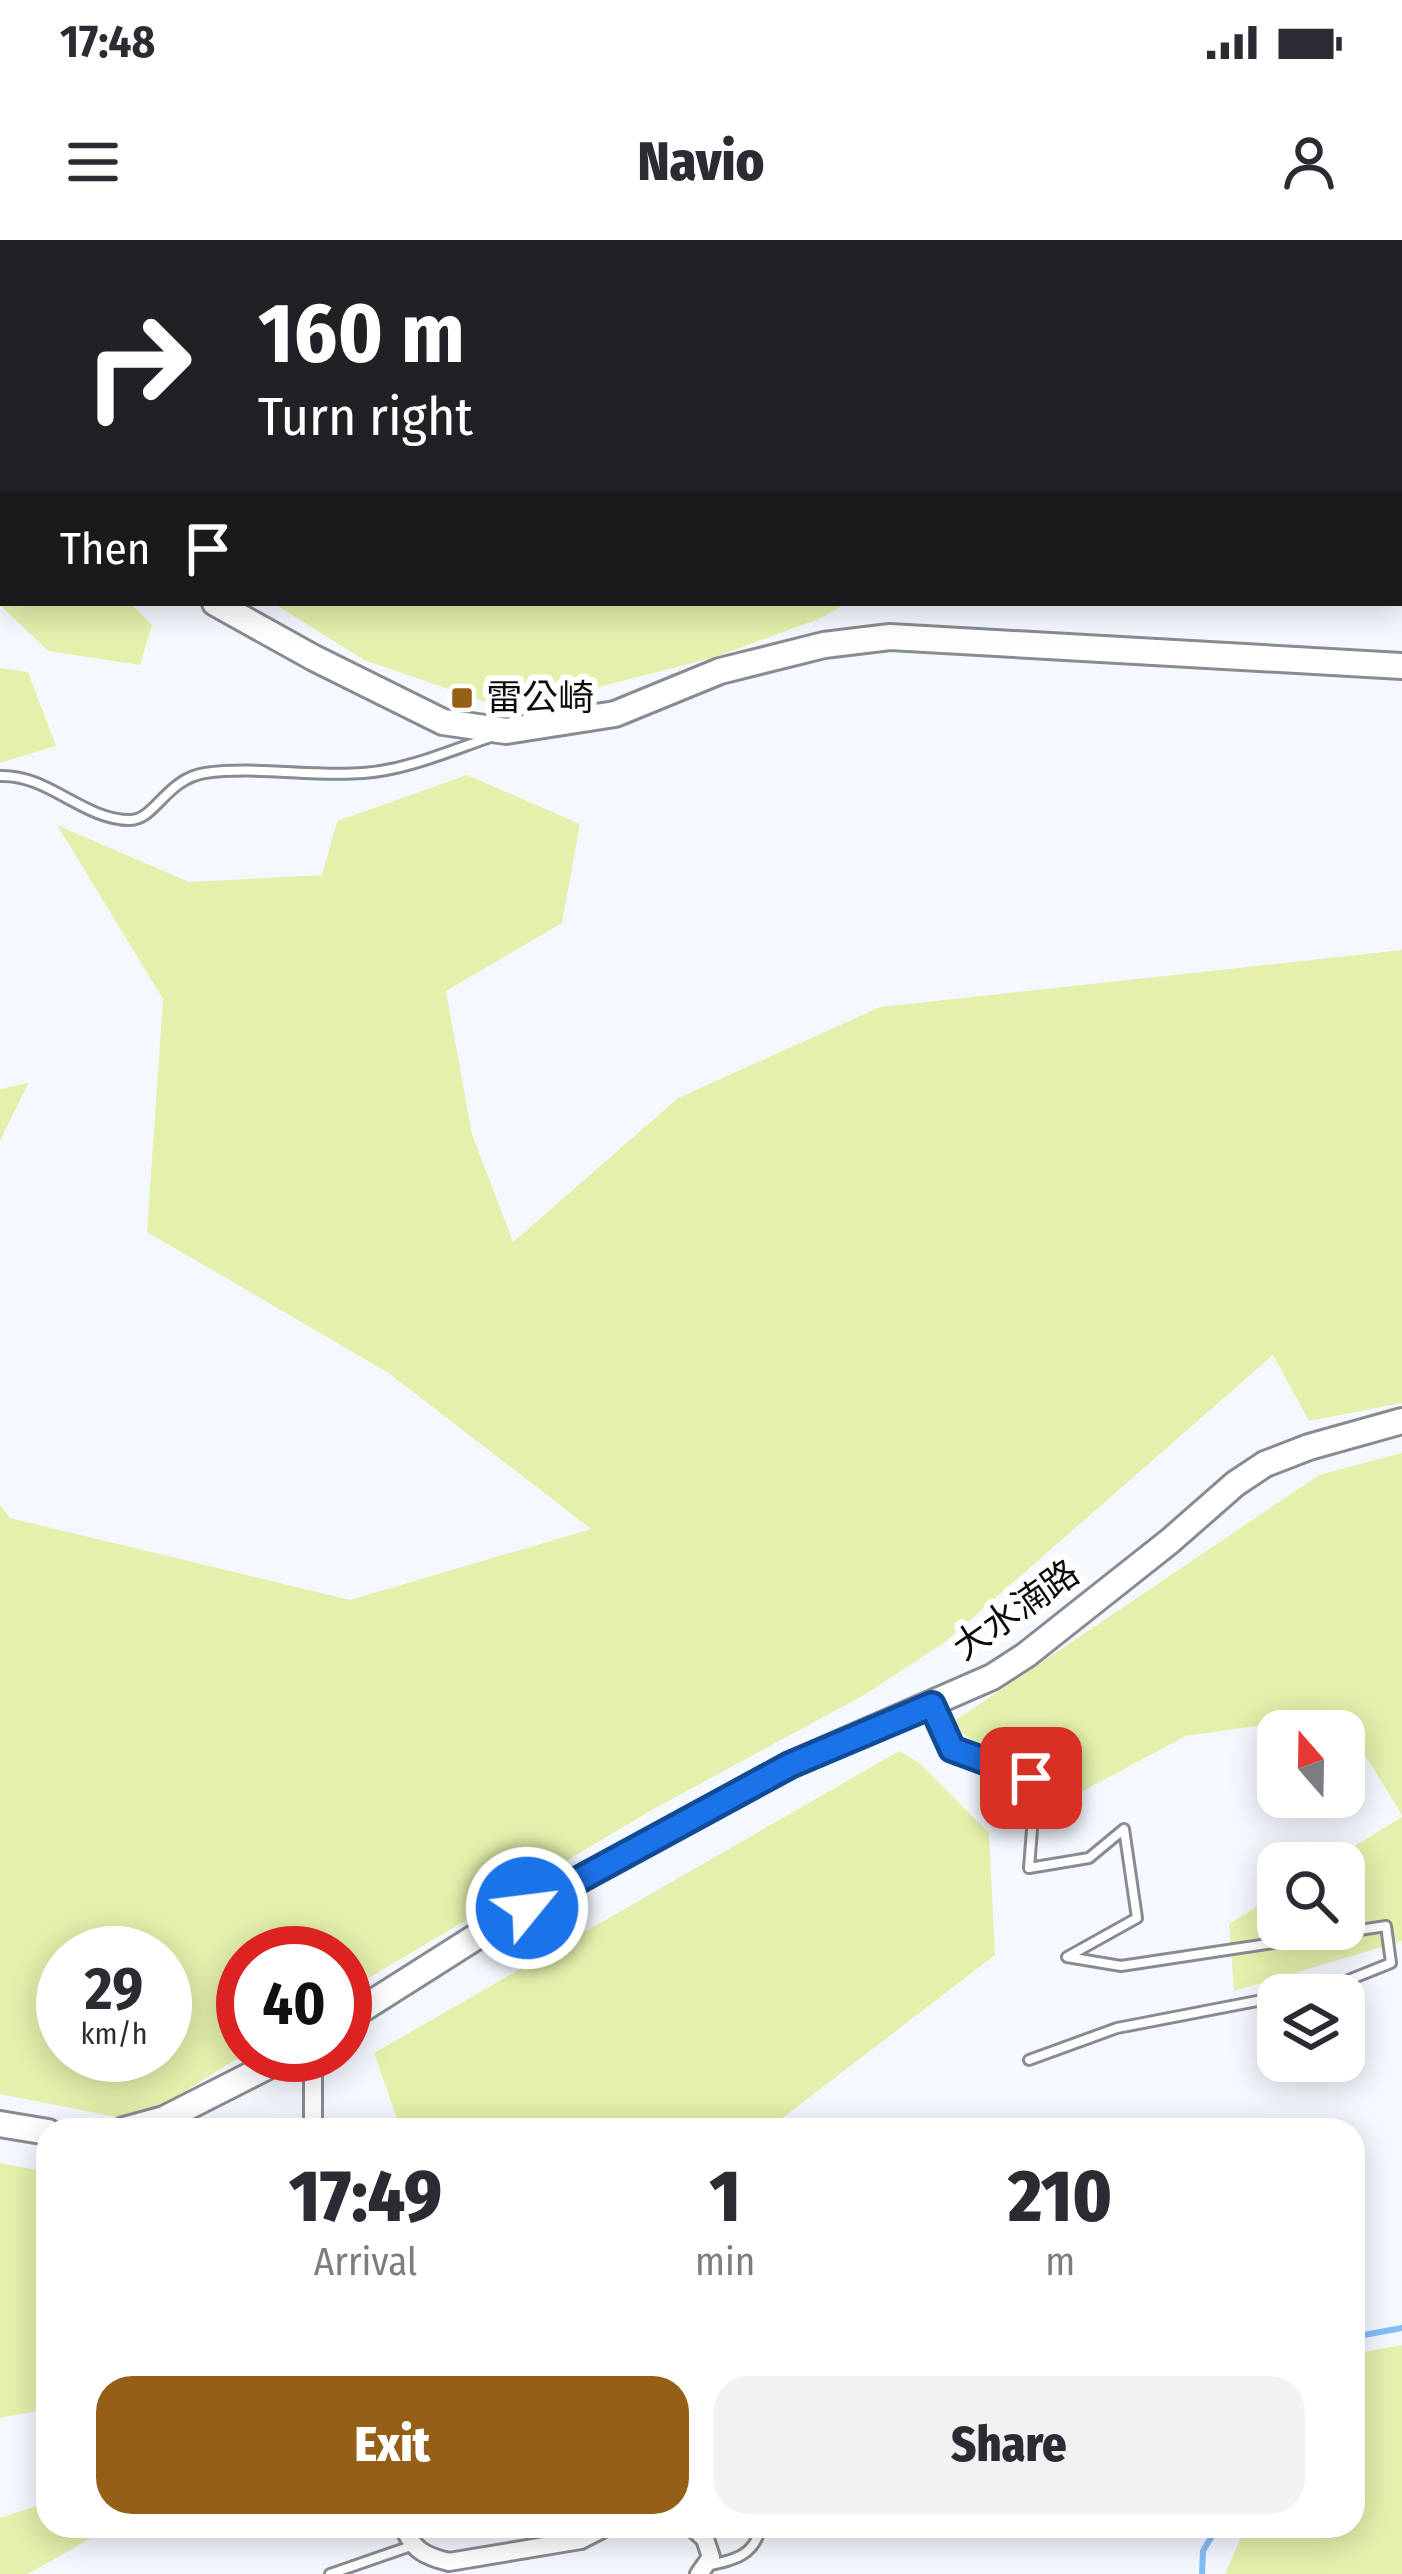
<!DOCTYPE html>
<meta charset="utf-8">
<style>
:root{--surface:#fff;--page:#f2f2f3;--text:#2b2b33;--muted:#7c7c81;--accent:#955f17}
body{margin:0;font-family:"Fira Sans Condensed","Noto Sans TC",sans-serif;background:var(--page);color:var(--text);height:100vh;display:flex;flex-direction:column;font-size:45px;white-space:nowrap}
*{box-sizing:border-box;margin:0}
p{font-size:39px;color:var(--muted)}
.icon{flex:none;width:66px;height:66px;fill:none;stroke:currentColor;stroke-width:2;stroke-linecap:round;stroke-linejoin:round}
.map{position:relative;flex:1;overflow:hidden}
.drawer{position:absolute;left:36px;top:1878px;width:1329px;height:420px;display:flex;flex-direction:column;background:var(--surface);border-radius:36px;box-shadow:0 6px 30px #0003}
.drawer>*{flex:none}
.guide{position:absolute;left:0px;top:0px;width:1404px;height:366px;box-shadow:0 6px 30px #0003;background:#202124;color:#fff;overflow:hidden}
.needle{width:78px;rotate:340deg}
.tools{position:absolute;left:1257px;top:1470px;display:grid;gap:24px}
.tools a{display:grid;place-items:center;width:108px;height:108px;border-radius:24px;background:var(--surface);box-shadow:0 6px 30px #0003;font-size:60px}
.speed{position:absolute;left:36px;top:1686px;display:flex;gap:24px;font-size:60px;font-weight:700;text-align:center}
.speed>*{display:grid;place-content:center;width:156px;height:156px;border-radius:50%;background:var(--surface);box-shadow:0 6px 30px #0003;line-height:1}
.speed small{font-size:30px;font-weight:400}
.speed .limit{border:18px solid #d22;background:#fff;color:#111}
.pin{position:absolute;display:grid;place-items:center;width:102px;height:102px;color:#fff;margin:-51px;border-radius:24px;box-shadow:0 6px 18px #0006}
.me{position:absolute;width:132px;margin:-66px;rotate:61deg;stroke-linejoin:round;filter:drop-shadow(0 0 9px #0008)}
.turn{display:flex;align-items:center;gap:42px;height:252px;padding:0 60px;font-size:54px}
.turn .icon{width:156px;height:156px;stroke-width:2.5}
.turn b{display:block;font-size:84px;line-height:102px}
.then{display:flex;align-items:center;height:114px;padding:0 60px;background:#0003;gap:24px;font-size:45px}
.eta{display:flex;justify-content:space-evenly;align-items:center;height:204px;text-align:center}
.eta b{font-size:72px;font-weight:800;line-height:84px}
.cta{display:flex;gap:24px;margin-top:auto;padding:24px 60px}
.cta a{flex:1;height:138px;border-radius:36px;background:var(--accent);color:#fff;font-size:48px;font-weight:800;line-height:138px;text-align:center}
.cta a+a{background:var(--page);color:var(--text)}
.status{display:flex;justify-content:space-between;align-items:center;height:84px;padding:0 60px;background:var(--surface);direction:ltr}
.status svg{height:33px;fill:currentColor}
header{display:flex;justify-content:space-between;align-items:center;height:156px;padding:0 60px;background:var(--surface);font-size:54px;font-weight:800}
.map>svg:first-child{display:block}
.green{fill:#e4f0ac;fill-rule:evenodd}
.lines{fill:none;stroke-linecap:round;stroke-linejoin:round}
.stream{stroke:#84bef8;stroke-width:6}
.lane-casing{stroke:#888c91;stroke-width:14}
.street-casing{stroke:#888c91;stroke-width:22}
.secondary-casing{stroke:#888c91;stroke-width:30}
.lane{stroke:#fff;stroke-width:8}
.street{stroke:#fff;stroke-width:16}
.secondary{stroke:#fff;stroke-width:24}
.route-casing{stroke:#114b97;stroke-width:30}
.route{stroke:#1a73e8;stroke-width:21}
.poi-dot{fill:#955f17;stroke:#fff;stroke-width:4.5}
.labels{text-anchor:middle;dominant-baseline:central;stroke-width:12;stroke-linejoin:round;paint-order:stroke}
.poi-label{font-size:36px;fill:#0a0c0e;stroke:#fff;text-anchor:start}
.street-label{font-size:36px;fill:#0a0c0e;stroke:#fff}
</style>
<div class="status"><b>17:48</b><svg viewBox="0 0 49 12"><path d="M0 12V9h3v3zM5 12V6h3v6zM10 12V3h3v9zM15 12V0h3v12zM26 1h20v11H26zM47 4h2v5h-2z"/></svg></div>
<header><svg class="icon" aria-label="menu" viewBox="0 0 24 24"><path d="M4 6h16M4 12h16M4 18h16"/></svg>Navio<svg class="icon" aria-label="person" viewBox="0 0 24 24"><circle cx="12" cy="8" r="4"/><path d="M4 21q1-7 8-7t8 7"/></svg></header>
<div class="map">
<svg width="1402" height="2334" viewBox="0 0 1402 2334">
<rect width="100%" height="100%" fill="#f4f9ff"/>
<g class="green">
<polygon points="0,0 66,3 3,3 3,132"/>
<polygon points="1240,0 1402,0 1402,192 1401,3 1230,3"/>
<polygon points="0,215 3,363 130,363 152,385 140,425 48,411 0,365"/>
<polygon points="273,363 847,363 819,379 712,418 509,470 364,420"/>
<polygon points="0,428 28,432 56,506 0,523"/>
<path d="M 467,535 L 580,584 L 562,683 L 446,751 L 472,894 L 513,1002 L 678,858 L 880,767 L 1402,710 L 1402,1163 L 1309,1181 L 1273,1115 L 945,1402 L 866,1454 L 652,1570 L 345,1752 L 345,1713 L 243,1713 L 243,1815 L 137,1881 L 0,1854 L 0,1265 L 10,1278 L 350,1360 L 591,1289 L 387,1132 L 147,992 L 163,759 L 57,585 L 189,642 L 322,635 L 337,581 ZM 63,1713 L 165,1713 L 165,1815 L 63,1815 Z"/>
<polygon points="28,843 28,844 0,901 0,849"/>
<polygon points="1402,1213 1402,1575 1340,1474 1186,1496 1081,1552 981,1507 950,1484 1319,1235"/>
<polygon points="899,1511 918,1522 989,1593 995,1715 776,1883 741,1890 401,1890 374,1813"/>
<polygon points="1402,1577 1402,1701 1234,1751 1229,1684 1278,1653 1278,1689 1344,1689 1344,1623 1327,1623"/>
<polygon points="0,1923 48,1932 48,2169 0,2178"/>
<polygon points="1402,2105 1402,2334 1225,2334 1246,2286 1353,2286 1353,2114"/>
<polygon points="48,2262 48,2286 112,2286 28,2334 0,2334 0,2278"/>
</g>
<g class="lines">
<g class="stream">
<polyline points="1353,2097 1402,2088"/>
<polyline points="1202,2334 1203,2311 1218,2286"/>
</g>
<defs>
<g id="lane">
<path d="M 0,536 C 48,534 83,580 130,580 C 155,580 166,539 205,533 C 257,526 311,537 363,533 C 406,530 447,512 488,498"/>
<polyline points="933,1466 952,1509 1031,1538 1033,1577 1029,1628 1089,1618 1124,1589 1137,1678 1067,1717 1121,1726 1386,1686 1391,1723 1331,1747 1290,1755"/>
<polyline points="1029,1820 1117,1788 1278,1757"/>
<path d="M 706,2326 C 734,2320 755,2316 761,2286"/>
<polyline points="330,2334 411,2306"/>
</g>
<g id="street">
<polyline points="313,1815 313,1890"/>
<path d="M 403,2286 C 413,2310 424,2316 449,2322 L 581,2300 L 608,2286"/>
<polyline points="691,2286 705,2299 711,2317 699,2334"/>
</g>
<g id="secondary">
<polyline points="0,181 3,184"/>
<polyline points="215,363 314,418 443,482 506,491 615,474 720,431 824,405 890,397 1402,426"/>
<polyline points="345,1780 490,1688 790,1525 992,1437 1026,1415 1170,1301 1235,1244 1265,1224 1309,1207 1402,1181"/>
<polyline points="0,1884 48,1892"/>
<polyline points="124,1890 164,1879 290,1815"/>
</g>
</defs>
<use href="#lane" class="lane-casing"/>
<use href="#street" class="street-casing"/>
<use href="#secondary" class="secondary-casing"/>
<use href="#lane" class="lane"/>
<use href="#street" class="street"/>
<use href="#secondary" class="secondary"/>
</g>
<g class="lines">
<defs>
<polyline id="route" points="527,1668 790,1525 932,1465 952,1509 1031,1538"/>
</defs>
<use href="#route" class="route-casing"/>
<use href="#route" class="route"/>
</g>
<rect class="poi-dot" x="450" y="446" width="24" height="24" rx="6"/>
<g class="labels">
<g class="poi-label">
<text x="486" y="458">雷公崎</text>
</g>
<g class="street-label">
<text transform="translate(1016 1370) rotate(-35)">大水湳路</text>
</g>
</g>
</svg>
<div class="tools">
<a><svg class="needle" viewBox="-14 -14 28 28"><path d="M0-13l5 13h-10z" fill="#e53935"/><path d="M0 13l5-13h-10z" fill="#7c7c81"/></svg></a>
<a><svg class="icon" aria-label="search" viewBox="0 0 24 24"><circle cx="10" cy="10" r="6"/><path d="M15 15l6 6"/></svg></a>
<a><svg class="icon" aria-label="layers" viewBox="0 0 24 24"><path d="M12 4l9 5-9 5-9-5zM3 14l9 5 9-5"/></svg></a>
</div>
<div class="speed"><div>29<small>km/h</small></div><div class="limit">40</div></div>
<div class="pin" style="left:1031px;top:1538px;background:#d93025"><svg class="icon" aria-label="arrive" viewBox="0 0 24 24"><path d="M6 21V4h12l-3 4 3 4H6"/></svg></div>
<svg class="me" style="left:527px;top:1668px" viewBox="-20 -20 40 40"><circle r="17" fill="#1a73e8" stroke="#fff" stroke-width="3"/><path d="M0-11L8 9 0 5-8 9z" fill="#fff"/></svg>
<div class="guide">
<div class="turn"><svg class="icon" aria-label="right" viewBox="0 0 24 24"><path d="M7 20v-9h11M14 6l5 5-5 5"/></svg><div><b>160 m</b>Turn right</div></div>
<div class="then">Then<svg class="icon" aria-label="arrive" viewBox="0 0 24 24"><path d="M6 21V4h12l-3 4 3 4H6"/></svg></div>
</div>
<section class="drawer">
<div class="eta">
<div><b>17:49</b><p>Arrival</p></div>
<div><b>1</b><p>min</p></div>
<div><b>210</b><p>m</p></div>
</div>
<div class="cta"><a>Exit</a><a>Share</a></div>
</section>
</div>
